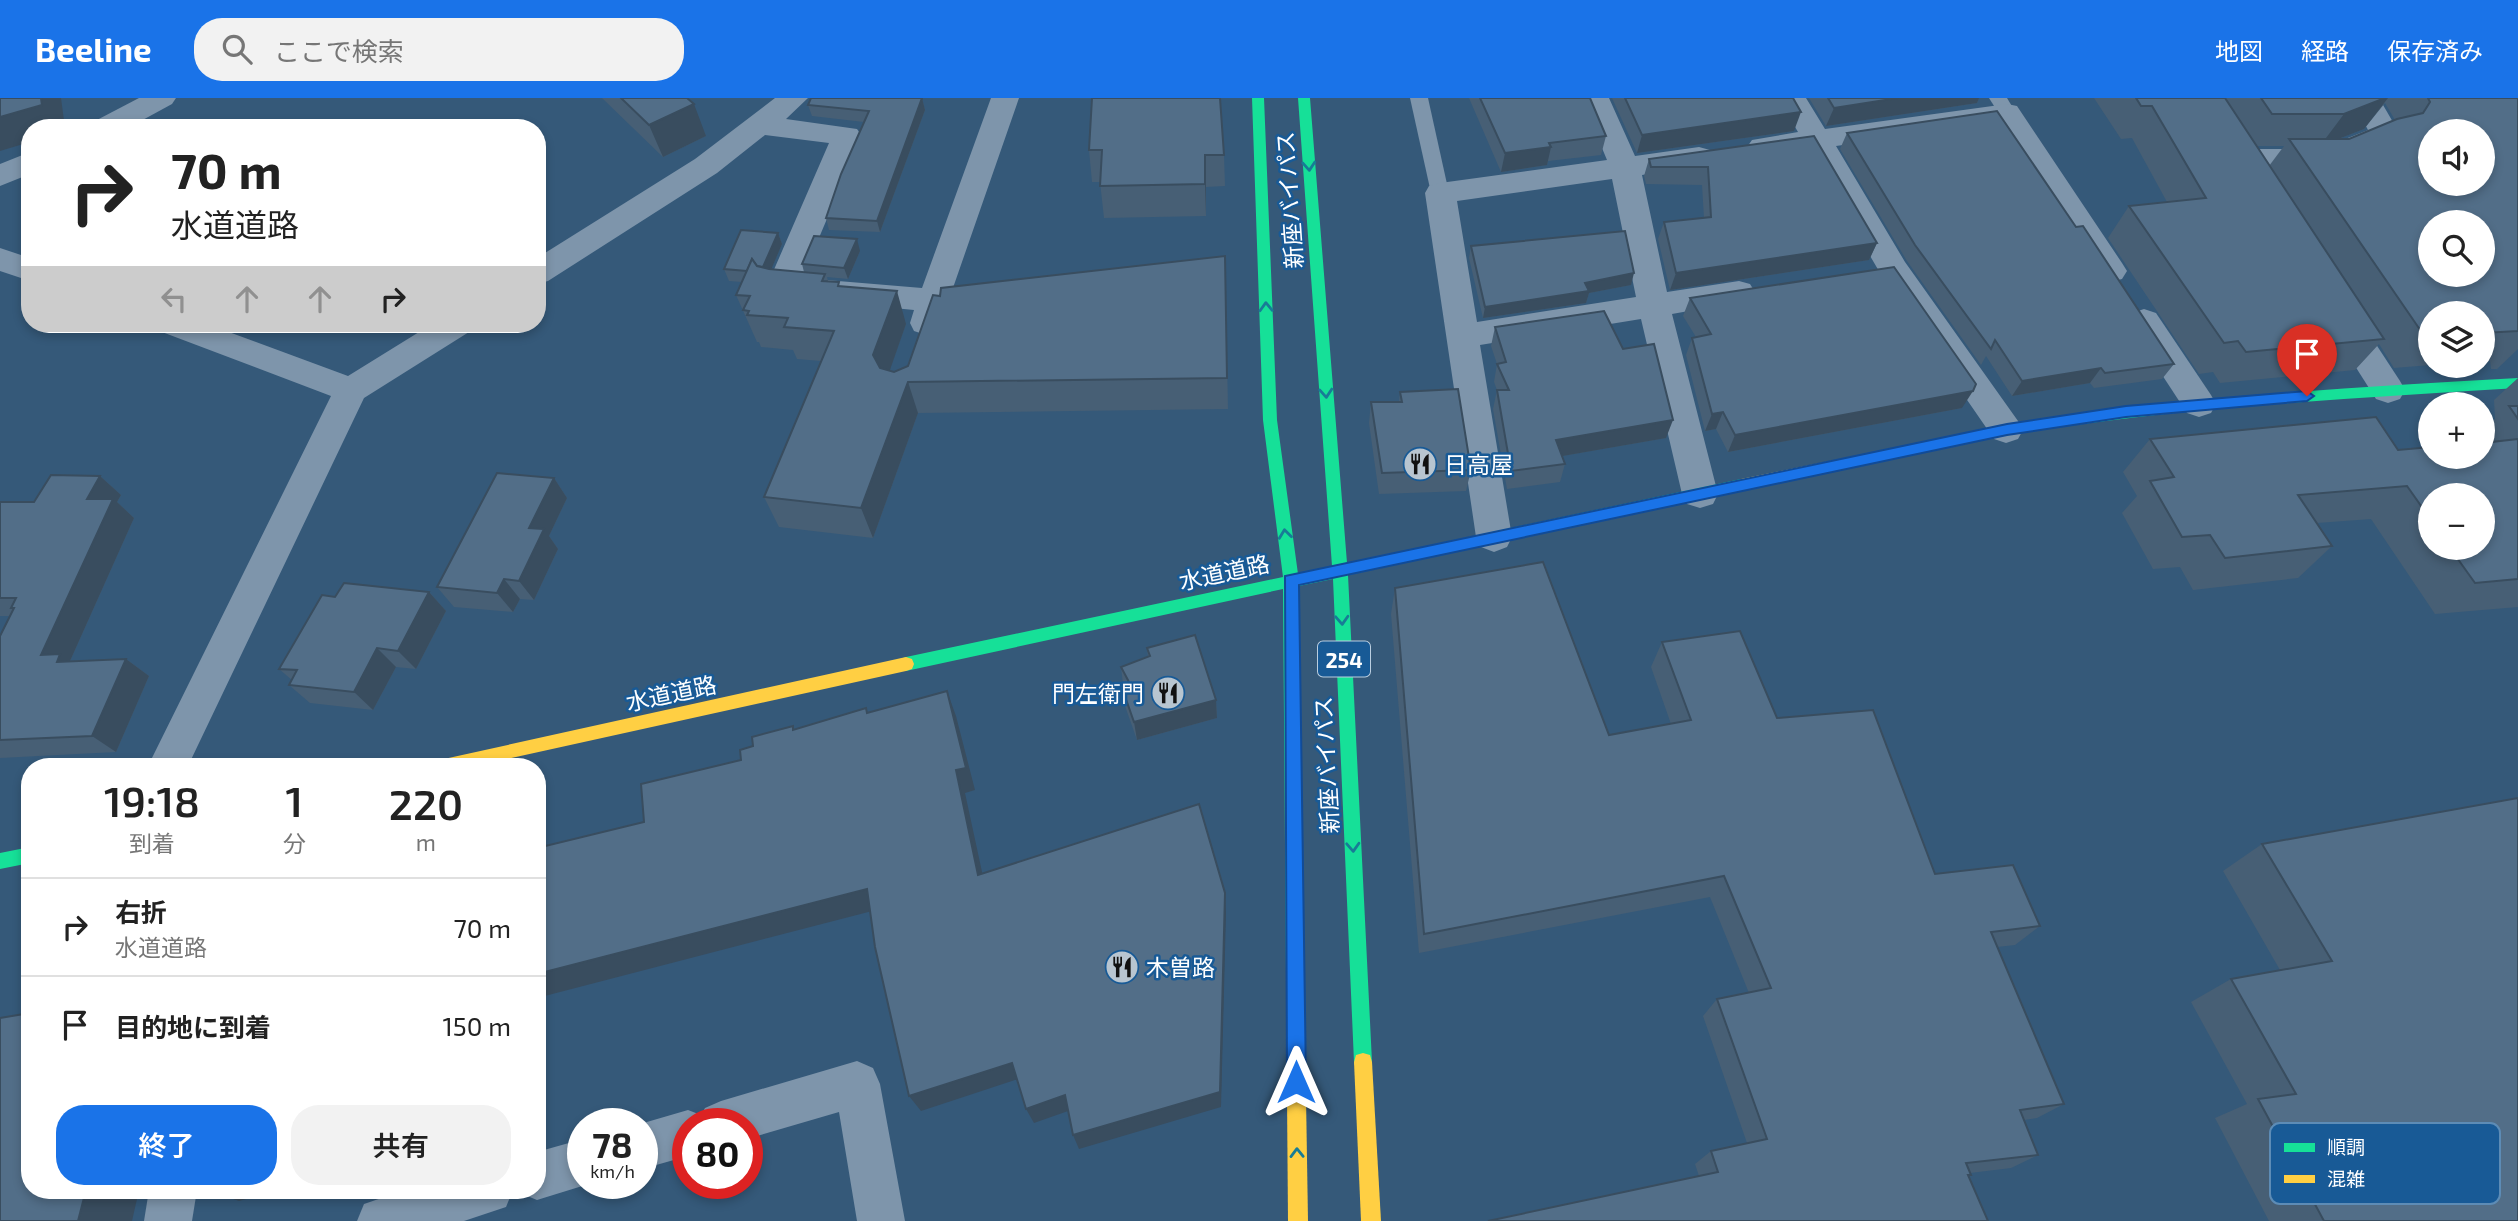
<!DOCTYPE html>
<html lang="ja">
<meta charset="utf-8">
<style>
:root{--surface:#fff;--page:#f2f2f2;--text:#222;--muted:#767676;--line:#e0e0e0;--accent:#1a73e8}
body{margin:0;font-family:"Exo 2","Noto Sans JP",sans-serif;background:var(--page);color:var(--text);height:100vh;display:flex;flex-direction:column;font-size:26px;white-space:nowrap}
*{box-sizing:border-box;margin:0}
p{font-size:23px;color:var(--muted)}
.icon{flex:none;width:38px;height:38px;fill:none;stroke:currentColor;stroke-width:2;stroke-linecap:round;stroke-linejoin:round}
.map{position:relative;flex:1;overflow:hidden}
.panel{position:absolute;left:21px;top:660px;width:525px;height:441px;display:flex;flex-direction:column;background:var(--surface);border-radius:28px;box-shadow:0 4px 10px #0003}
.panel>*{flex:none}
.top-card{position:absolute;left:21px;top:21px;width:525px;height:214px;border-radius:28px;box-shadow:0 4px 10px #0003;background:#fff;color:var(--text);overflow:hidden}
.buttons{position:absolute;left:2418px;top:21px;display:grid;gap:14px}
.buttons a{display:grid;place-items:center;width:77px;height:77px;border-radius:50%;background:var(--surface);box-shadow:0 4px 10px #0003;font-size:35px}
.speed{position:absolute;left:567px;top:1010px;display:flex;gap:14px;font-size:35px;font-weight:700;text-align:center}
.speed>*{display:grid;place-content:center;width:91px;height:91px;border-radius:50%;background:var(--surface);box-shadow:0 4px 10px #0003;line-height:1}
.speed small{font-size:18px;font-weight:400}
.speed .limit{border:10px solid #d22;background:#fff;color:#111}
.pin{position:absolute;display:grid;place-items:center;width:60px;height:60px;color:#fff;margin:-72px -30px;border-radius:50% 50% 50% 0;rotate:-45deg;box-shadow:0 0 7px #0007}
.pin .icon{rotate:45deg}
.me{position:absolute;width:77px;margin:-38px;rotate:0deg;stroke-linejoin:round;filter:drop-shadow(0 0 5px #0008)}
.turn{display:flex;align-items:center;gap:24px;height:147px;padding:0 35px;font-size:32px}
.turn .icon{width:91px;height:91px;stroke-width:2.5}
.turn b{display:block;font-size:49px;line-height:60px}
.lanes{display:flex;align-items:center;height:66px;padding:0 35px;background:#0003;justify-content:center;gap:35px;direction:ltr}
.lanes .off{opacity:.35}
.eta{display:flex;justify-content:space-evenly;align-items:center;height:119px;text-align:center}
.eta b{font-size:42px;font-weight:600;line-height:49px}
.action{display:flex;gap:14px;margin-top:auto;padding:14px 35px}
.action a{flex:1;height:80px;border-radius:28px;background:var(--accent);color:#fff;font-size:28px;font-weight:600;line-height:80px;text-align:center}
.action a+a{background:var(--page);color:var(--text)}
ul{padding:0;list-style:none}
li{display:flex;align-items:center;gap:21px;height:98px;padding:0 35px;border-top:2px solid var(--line)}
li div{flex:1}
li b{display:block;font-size:26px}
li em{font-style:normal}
header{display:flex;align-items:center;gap:42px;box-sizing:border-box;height:98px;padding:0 35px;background:var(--accent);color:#fff}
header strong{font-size:33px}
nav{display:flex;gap:38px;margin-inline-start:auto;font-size:24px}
.search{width:490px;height:63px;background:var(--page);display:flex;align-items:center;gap:18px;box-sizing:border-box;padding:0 24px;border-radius:28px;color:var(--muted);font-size:26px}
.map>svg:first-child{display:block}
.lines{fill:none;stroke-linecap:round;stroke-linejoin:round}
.lane{fill:#7e95ab;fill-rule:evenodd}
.street{fill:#7e95ab;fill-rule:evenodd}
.fast{fill:#16e098;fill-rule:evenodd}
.slow{fill:#ffcf43;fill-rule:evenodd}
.wall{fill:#475f75;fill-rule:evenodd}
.shaded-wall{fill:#394d5f}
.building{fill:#526e88;stroke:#394d5f;stroke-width:2;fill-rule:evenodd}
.oneway{stroke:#187c96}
.route{fill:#1a73e8;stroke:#114b97;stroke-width:2}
.labels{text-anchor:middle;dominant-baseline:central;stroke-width:5;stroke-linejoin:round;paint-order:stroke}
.shield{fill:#185a96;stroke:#bacee0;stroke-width:2}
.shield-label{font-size:21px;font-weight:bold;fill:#fff}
.street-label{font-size:23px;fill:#fff;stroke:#185a96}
.poi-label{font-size:23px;fill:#fff;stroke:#185a96;text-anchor:start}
.key{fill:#185a96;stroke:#5d8cb6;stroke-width:2}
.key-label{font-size:19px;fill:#fff}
</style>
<header>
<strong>Beeline</strong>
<div class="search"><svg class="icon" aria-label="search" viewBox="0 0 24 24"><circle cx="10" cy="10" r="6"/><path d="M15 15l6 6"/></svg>ここで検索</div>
<nav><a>地図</a><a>経路</a><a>保存済み</a></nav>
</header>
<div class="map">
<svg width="2518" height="1123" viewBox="0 0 2518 1123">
<rect width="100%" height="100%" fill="#355979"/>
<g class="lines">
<g class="lane">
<polygon points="1410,0 1428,0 1449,95 1446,99 1434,99 1431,95"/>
<polygon points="1989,0 2007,0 2016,15 2013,19 2001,19"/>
</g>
<g class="street">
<polygon points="139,0 176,0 172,6 128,30 90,30 95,23"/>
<polygon points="775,0 808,0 786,21 857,31 862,38 802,180 922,190 991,0 1019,0 938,233 926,237 914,233 910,225 914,212 771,198 766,190 829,45 765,37 717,75 548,183 537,186 537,160 695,61"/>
<path d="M 1581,0 L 1609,0 L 1635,58 L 1699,49 L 1710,52 L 1714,59 L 1710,66 L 1642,77 L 1667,194 L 1739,183 L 1750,186 L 1755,194 L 1750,202 L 1672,216 L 1718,396 L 1713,406 L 1700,410 L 1687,406 L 1682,396 L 1641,221 L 1480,247 L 1512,439 L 1507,449 L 1494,454 L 1481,449 L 1476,439 L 1425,95 L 1429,88 L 1440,85 L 1607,62 ZM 1612,81 L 1636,199 L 1477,224 L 1457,103 Z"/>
<polygon points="1778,0 1806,0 1825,31 2007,6 2017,8 2122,165 2127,173 2122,181 2111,184 2100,181 1999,25 1836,48 1905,164 2018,323 2023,332 2018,341 2006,345 1994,341 1883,180 1808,52 1762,59 1752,56 1747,49 1752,42 1798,34"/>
<polygon points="2351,0 2379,0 2401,38 2396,45 2370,51 2324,71 2238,71 2227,68 2223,61 2227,54 2238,51 2320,51 2368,32"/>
<polygon points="30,54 30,76 0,88 0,66"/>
<polygon points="0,150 30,160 30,183 0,173"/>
<polygon points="2339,204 2351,208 2400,283 2405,292 2400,301 2388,305 2376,301 2327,224 2323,216 2327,208"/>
<polygon points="2144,211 2156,215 2211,297 2216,306 2211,315 2199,319 2187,315 2132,231 2128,223 2132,215"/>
<polygon points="158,226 207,226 348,278 432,226 473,226 469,234 364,300 188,668 148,668 331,298 162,234"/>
<polygon points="857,963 873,970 880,986 905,1123 857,1123 839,1014 747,1041 747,1026 688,1026 688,1058 642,1071 642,1026 640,1026 688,1012 701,1017 705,1010 721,1003"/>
<polygon points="583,1041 583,1085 592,1085 537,1102 520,1095 519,1092 537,1092 537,1054"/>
<polygon points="149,1092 197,1092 192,1123 144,1123"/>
<polygon points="405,1092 513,1092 506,1109 464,1123 357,1123 364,1106"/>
</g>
<g class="fast">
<polygon points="1252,0 1264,0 1277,322 1298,476 1332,468 1298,0 1310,0 1347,465 1741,381 1748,387 1741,393 1348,477 1372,964 1370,971 1363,973 1356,971 1354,964 1333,481 1299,488 1304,874 1301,880 1295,883 1289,880 1286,874 1283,491 906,573 900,571 898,566 900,561 906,559 1283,479 1263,322"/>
<path d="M 2518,280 L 2518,290 C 2345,301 2174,309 2003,338 L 1996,333 L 2003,328 C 2174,299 2345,290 2518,280 Z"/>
<polygon points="30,749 30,765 0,771 0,755"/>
</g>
<g class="slow">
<polygon points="2003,328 2010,333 2003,338 1741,393 1734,387 1741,381"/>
<polygon points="906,559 912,561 914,566 912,571 906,573 475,668 436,668 438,663 444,661"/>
<polygon points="1295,865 1301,868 1304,874 1308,1123 1288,1123 1286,874 1289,868"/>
<polygon points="1363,955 1370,957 1372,964 1381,1123 1361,1123 1354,964 1356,957"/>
</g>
</g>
<g class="wall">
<polygon points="602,0 689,0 688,1 706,38 663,59"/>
<polygon points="922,0 925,12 880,134 829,132 826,120 864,24 812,18 808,7"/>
<polygon points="1092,0 1224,57 1225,88 1206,89 1206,118 1104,120 1100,84 1092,84 1089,52"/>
<polygon points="1469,0 1590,0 1606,38 1601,57 1548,63 1547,67 1501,74"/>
<polygon points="1612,0 1793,0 1794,33 1637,55"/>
<polygon points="1809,0 1979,0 1977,5 1826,28"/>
<path d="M 2094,0 L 2518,0 L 2518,251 L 2497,271 L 2491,271 L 2490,263 L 2483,264 L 2483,215 L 2431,215 L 2431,267 L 2394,270 L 2379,246 L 2355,272 L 2220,285 L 2213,274 L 2199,276 L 2108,140 L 2129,108 L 2167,104 L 2132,40 L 2121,41 ZM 2385,5 L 2395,22 L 2349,41 L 2338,41 L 2364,31 ZM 2257,48 L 2284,48 L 2269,68 Z"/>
<polygon points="1847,35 2076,129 2174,266 2162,281 2094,290 2090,285 2012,298 1986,258 1981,267 1907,163 1840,51"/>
<polygon points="1814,38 1877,145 1869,162 1670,192 1658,141 1664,124 1704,120 1702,87 1646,86 1644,78 1649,61"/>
<polygon points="778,135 782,146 771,171 804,174 802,166 860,153 848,181 827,179 828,183 841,188 906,226 889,273 894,274 908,268 940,198 1225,158 1228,311 918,315 873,440 779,429 764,399 821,263 797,261 793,252 761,249 759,244 757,244 736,197 742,184 729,183 724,171"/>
<polygon points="1471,148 1631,187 1589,195 1586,205 1483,220 1469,160"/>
<polygon points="1690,200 1962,310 1728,354 1716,331 1705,333 1686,257 1692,240 1696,239 1683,218"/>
<polygon points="1495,229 1666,340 1562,358 1565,366 1560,384 1507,391 1493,311 1497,292 1494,284 1497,266 1491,248"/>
<path d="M 2518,280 L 2518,509 L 2435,516 L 2371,421 L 2317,425 L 2332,448 L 2298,480 L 2193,492 L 2180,469 L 2153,471 L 2122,415 L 2137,398 L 2123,374 L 2150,341 L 2398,352 L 2483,359 L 2483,332 L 2495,321 L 2494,302 ZM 2431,397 L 2483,450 L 2431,450 Z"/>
<polygon points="1400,294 1471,372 1466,393 1379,396 1369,325 1371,304 1399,304"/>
<polygon points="100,378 121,397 117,404 134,420 70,563 126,561 149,578 116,654 0,660 0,538 10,518 0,518 0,404 34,404"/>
<polygon points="554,380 567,400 549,438 558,451 534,502 520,501 513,514 454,509 437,489"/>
<polygon points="1395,490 1609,637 1671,626 1651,569 1662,544 1777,620 1935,776 2040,828 2015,847 1997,849 2064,1006 2037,1020 2024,1022 2038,1057 2011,1070 1970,1075 1971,1077 1968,1078 1699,1078 1695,1066 1711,1053 1747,1045 1703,918 1717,901 1749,895 1710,799 1419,855 1391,516"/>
<polygon points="429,494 446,513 416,571 396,569 373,612 310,605 289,587 292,582 279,571 335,499"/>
<polygon points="1147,550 1216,602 1217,620 1137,642 1124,605 1121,587 1123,586 1121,569 1148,559"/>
<polygon points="2262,746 2518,1123 2269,1123 2215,1020 2247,1006 2191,904 2231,881 2280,872 2223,773"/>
</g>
<g class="shaded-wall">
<polygon points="41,0 61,0 65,30 30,30 30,44 0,53 0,19"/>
<polygon points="922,0 925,12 880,134 877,123"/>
<polygon points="1898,0 1979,0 1977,5 1826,28 1834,10"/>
<polygon points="2385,0 2388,0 2364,31 2320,48 2344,16"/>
<polygon points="694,6 706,38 663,59 649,27"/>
<polygon points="1801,14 1794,33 1637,55 1642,37"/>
<polygon points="1551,49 1547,67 1501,74 1505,55"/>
<polygon points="1205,57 1206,89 1206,118 1205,86"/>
<polygon points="778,135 782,146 765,186 760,174"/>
<polygon points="857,141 860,153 848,181 844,170"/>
<polygon points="1877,145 1869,162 1670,192 1676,175"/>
<polygon points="1634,175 1631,187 1589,195 1586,205 1483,220 1485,209 1585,185"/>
<polygon points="897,193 906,226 884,289 873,257"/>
<polygon points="2101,270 2090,285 2012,298 2022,283"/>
<polygon points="908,284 918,315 873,440 861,410"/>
<polygon points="1973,293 1962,310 1728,354 1735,337"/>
<polygon points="1723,314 1716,331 1705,333 1712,316"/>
<polygon points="1673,322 1666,340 1551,360 1556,342"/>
<polygon points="100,378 121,397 117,404 134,420 70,563 81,581 41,557 87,401"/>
<polygon points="554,380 567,400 549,438 558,451 534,502 519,483 529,430"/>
<polygon points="504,481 520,501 513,514 497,495"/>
<polygon points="429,494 446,513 416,571 398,553"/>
<polygon points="377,550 396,569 373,612 354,594"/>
<polygon points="126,561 149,578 116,654 92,638"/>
<polygon points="947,593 956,618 975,692 965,695 987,797 978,777 956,672"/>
<polygon points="1216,602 1217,620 1137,642 1134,624"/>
<polygon points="867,791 880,811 537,900 537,876"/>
<polygon points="1225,795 1226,815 1221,1009 1079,1051 1073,1037"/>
<polygon points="1012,965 1021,980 921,1013 909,998"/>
<polygon points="1065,997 1071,1012 1034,1025 1026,1011"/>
<polygon points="86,1092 139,1092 132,1123 78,1123"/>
<polygon points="206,1092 280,1092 239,1103"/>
</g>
<g class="building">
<polygon points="0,0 41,0 42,7 0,19"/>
<polygon points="621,0 687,0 694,6 649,27"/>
<polygon points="811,0 922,0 877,123 826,120 841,76 869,13 808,7"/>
<polygon points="1092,0 1220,0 1224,57 1205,57 1205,86 1100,88 1102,52 1089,52"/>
<polygon points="1480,0 1590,0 1606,38 1549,45 1551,49 1505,55"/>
<polygon points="1625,0 1793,0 1801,14 1642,37"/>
<polygon points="1828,0 1898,0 1834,10"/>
<polygon points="2136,0 2225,0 2384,241 2246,254 2238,243 2224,245 2129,108 2206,100 2152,8 2141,8"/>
<polygon points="2261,0 2385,0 2344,16 2272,16"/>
<path d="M 2428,0 L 2518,0 L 2518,233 L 2483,235 L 2483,215 L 2431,215 L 2431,238 L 2425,239 L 2289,41 L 2349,41 L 2397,21 L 2423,15 L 2430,4 ZM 2431,33 L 2483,33 L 2483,86 L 2431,86 ZM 2431,124 L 2483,124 L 2483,177 L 2431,177 Z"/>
<polygon points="1997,13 2076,129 2083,128 2174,266 2105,275 2101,270 2022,283 1995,242 1991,251 1915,147 1847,35"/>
<polygon points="1814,38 1877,145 1676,175 1664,124 1711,119 1708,69 1651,69 1649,61"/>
<polygon points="741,132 778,135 763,169 757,168 752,161 747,173 724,171"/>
<polygon points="1625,133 1634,175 1585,185 1589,193 1485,209 1471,148"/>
<polygon points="814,138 857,141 844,170 802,166"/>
<polygon points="1225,158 1227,280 908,284 861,410 764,399 834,233 784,229 788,220 747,217 749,213 743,212 750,198 736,197 752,161 757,168 769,171 825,176 822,183 839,184 838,188 897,193 873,257 880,270 894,274 908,268 933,197 940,198 941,190"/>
<polygon points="1894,169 1976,286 1973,293 1735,337 1723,314 1712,316 1692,240 1711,236 1690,200"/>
<polygon points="1604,213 1623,251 1654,246 1673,322 1556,342 1565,366 1511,373 1497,292 1509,292 1497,266 1506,264 1495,229"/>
<polygon points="1458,291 1471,372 1382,375 1371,304 1402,304 1400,294"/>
<polygon points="2509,308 2518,308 2518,321"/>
<polygon points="2376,319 2398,352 2431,349 2431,359 2483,359 2483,345 2518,341 2518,481 2475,485 2450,450 2483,450 2483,397 2431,397 2431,422 2407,388 2298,397 2332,448 2225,460 2210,437 2182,439 2150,383 2174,379 2150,341"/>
<polygon points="497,375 554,380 529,430 544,431 519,483 504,481 497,495 437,489"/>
<polygon points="51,377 100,378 87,401 113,401 41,557 60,556 57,564 126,561 92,638 0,642 0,538 14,510 11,510 16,500 0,500 0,404 34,404"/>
<polygon points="1543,464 1609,637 1691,622 1662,544 1740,533 1777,620 1873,612 1935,776 2013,767 2040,828 1991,834 2064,1006 2020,1012 2038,1057 1966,1065 1971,1077 1968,1077 1988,1123 1488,1123 1718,1074 1711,1053 1767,1041 1717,901 1771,890 1724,778 1424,836 1395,490"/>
<polygon points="344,485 429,494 398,553 377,550 354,594 289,587 297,572 279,571 322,497 335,499"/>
<polygon points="1195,537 1216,602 1134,624 1121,587 1129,584 1121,569 1150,558 1147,550"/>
<polygon points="947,593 966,670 956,672 978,777 1199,706 1225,795 1220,994 1073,1037 1065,997 1026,1011 1012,965 909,998 875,849 867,791 537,876 537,750 644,724 641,686 741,662 740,652 753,648 752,639 793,628 793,632 866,610 867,615"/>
<polygon points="2518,700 2518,1123 2324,1123 2258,1001 2296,996 2231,881 2332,863 2262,746"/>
<polygon points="30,915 30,1092 86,1092 78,1123 0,1123 0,920"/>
</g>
<defs><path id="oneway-chevron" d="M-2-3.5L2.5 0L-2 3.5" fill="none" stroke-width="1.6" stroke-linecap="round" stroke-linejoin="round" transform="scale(1.75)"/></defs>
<g class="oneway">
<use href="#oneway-chevron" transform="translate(1309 68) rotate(86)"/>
<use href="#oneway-chevron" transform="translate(1266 209) rotate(-92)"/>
<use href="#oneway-chevron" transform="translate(1326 295) rotate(86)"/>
<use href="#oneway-chevron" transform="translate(1285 436) rotate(-97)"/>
<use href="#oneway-chevron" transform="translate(1342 522) rotate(87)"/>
<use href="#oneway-chevron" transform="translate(1353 749) rotate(87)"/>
<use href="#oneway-chevron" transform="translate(1297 1055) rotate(-91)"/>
</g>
<polygon class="route" points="2307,293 2314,298 2307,303 2126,319 2007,337 1299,487 1306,984 1303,990 1296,993 1289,990 1287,984 1285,478 2007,326 2126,308"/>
<defs>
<symbol id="restaurant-disc" viewBox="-11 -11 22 22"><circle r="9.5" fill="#b8c5d0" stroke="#185a96"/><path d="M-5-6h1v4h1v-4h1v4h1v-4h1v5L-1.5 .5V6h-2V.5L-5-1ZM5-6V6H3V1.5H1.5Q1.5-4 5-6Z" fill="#111"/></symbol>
</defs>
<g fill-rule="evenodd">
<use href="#restaurant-disc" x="1401" y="347" width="38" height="38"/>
<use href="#restaurant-disc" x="1149" y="576" width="38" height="38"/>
<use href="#restaurant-disc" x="1103" y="850" width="38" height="38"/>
</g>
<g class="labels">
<rect class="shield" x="1318" y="543.5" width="52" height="35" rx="5"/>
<g class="shield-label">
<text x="1344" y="561">254</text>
</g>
<g class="street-label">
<text transform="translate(1289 102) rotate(-94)">新座バイパス</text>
<text transform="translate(1224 474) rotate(-12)">水道道路</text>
<text transform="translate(671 595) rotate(-12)">水道道路</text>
<text transform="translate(1326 667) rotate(-93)">新座バイパス</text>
</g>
<g class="poi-label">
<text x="1444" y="366">日高屋</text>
<text x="1144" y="595" text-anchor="end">門左衛門</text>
<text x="1146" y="869">木曽路</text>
</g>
</g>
<rect x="2270" y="1025" width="230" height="81" rx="10" class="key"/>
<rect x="2284" y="1045" width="31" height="9" fill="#16e098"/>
<rect x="2284" y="1077" width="31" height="8" fill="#ffcf43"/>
<g class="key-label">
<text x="2327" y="1056">順調</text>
<text x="2327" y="1088">混雑</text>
</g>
</svg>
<div class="buttons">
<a><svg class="icon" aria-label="sound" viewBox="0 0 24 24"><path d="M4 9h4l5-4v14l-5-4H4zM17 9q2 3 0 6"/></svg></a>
<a><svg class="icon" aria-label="search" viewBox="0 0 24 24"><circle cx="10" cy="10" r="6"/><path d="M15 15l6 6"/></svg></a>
<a><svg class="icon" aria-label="layers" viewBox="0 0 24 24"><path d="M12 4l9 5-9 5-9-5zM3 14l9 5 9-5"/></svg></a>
<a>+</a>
<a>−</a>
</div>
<div class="speed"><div>78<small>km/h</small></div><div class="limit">80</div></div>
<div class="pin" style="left:2307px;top:298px;background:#d93025"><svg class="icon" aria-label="arrive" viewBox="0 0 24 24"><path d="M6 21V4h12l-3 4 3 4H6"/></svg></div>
<svg class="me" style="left:1296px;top:984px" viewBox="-20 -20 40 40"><path d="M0-17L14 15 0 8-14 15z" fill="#1a73e8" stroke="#fff" stroke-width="4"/></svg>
<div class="top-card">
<div class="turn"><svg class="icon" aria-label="right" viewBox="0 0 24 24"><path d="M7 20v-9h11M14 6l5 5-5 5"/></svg><div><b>70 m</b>水道道路</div></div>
<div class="lanes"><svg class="icon off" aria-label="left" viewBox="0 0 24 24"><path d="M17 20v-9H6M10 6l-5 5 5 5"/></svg><svg class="icon off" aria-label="ahead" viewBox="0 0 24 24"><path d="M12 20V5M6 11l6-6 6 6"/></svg><svg class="icon off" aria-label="ahead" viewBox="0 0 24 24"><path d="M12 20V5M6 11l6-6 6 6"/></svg><svg class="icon" aria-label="right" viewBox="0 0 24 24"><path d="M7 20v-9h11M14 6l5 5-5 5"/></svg></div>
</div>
<section class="panel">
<div class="eta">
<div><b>19:18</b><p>到着</p></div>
<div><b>1</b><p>分</p></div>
<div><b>220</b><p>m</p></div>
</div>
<ul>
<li><svg class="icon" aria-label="right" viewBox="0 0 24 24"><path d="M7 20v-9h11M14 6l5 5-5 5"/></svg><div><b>右折</b><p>水道道路</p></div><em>70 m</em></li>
<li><svg class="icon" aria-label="arrive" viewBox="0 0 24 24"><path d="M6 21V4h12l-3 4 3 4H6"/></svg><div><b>目的地に到着</b></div><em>150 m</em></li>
</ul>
<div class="action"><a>終了</a><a>共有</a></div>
</section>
</div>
